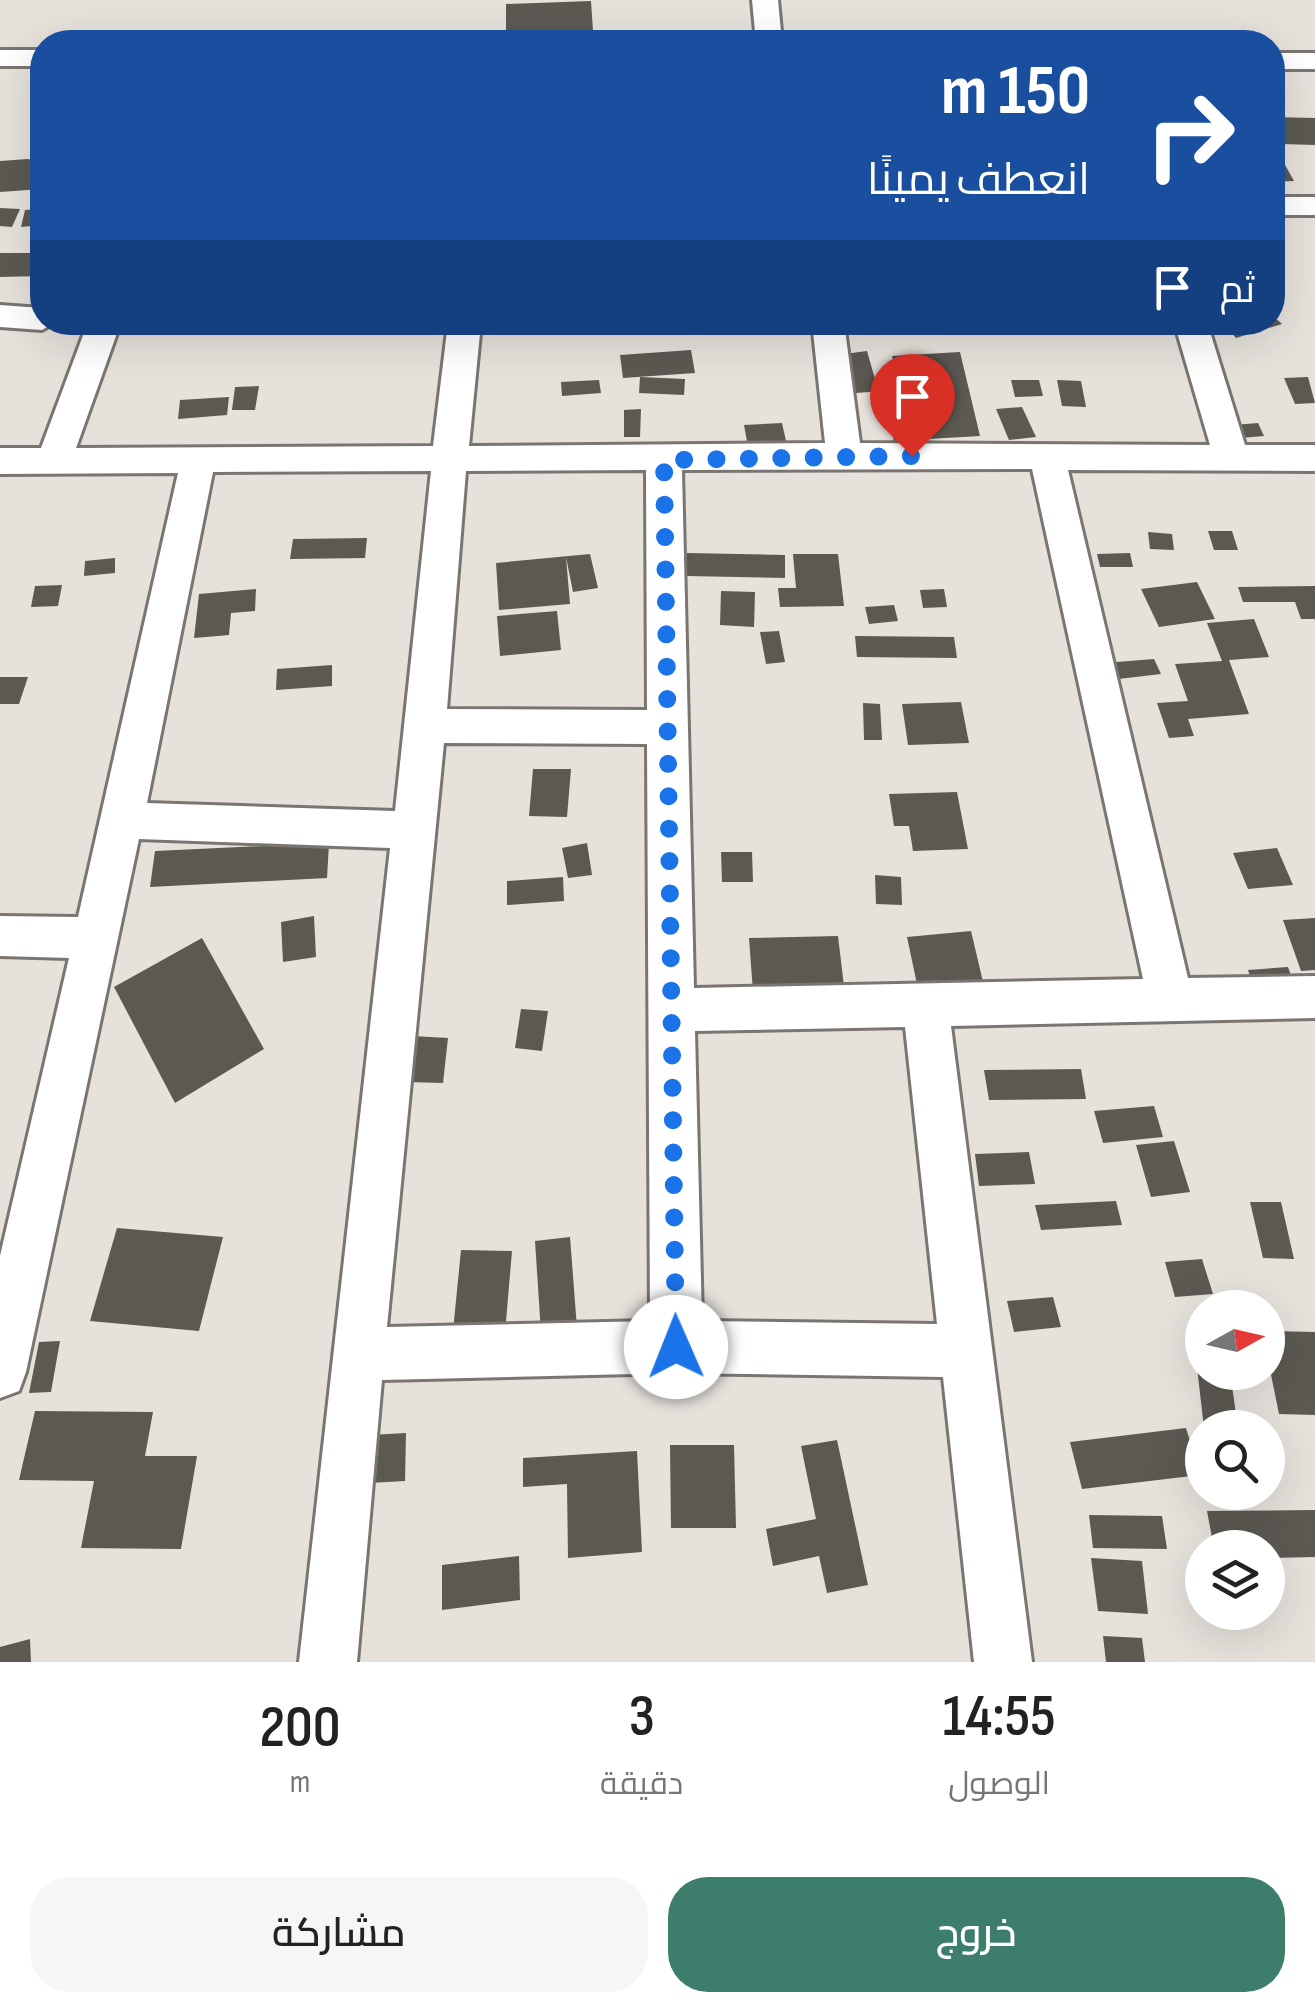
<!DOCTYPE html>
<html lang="ar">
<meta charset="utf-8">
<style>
:root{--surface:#fff;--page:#f6f6f6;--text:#222;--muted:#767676;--accent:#3d7d6b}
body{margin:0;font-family:"Sofia Sans Condensed",Cairo,sans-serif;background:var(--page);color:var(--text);direction:rtl;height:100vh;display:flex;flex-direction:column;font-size:38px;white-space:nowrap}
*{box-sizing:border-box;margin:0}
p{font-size:32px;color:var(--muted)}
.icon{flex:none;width:55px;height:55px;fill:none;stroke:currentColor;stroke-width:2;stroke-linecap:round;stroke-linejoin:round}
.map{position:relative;height:1662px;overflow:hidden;direction:ltr}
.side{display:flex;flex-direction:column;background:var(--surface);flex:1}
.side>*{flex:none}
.guide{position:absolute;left:30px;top:30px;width:1255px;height:305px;border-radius:40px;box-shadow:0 10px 40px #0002;direction:rtl;background:#1a4fa0;color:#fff;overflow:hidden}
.needle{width:65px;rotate:82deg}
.controls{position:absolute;left:1185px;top:1290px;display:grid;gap:20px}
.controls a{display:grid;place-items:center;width:100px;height:100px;border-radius:50%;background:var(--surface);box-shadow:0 10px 40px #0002;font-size:50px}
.pin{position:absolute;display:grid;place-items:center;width:85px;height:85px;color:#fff;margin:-102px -42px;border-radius:50% 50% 50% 0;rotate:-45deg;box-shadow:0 0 10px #0007}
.pin .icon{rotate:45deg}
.me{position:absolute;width:110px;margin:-55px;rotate:359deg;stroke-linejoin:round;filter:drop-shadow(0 0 8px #0008)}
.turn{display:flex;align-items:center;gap:35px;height:210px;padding:0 30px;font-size:45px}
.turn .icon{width:130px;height:130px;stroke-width:2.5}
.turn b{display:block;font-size:70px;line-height:85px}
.then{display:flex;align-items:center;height:95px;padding:0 30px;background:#0003;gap:20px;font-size:38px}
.eta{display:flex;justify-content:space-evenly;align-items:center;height:170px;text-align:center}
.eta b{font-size:60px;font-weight:600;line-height:70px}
.action{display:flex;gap:20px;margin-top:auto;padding:20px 30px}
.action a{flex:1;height:115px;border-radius:40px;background:var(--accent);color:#fff;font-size:40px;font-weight:600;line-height:115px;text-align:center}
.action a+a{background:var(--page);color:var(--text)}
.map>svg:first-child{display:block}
.building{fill:#5b5952}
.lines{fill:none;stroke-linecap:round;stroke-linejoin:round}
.street-casing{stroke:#7a7570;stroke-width:6}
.street{fill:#fff;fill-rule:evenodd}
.route{stroke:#1a73e8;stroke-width:18;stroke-dasharray:0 32.4}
</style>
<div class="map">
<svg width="1315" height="1662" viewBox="0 0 1315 1662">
<rect width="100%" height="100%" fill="#e6e1db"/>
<g class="building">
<polygon points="591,1 593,31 506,34 506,4"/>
<polygon points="1272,117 1315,118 1315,145 1281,144"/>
<polygon points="28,159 42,162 42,189 0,192 0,161"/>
<polygon points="1284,163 1294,181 1272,182 1272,164"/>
<polygon points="0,208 20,209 12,227 0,226"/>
<polygon points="42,209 42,225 21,227 25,210"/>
<polygon points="0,253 42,253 42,276 0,277"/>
<polygon points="1272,315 1282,324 1236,338 1222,322 1272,322"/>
<polygon points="544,322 576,322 576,332 545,333"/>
<polygon points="691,350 695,373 623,378 620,355"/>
<polygon points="867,351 875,379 893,378 896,390 856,393 844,354"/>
<polygon points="960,352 980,436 894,441 882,395 902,394 892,356"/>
<polygon points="640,377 685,379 684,395 639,393"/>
<polygon points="1308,377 1315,403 1295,404 1284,378"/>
<polygon points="599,380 601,393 562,396 561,382"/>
<polygon points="1011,380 1039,380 1043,396 1015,397"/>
<polygon points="1057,380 1081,381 1086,407 1062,406"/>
<polygon points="259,386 255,410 232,410 235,387"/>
<polygon points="229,397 227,415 178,419 180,400"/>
<polygon points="1022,407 1036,437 1009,440 996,409"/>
<polygon points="641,409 640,437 624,437 624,410"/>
<polygon points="782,423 788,450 749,453 744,425"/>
<polygon points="1258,423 1264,436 1241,438 1234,425"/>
<polygon points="1208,531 1232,531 1238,550 1214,550"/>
<polygon points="1148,532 1172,534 1174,550 1150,549"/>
<polygon points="367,538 365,558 290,559 293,539"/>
<polygon points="687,553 785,555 785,578 687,576"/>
<polygon points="1130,553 1133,567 1100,567 1097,554"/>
<polygon points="590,554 598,588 573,592 566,557 570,604 499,610 496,563"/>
<polygon points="793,554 838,554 844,606 780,607 778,588 796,588"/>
<polygon points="115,558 115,573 84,576 85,561"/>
<polygon points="1197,582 1215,619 1159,627 1141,589"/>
<polygon points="62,585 58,606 31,607 35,586"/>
<polygon points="1315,586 1315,619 1301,619 1295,602 1243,602 1238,587"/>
<polygon points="256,589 255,611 231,613 229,635 194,638 199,594"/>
<polygon points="944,589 947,607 923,608 920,590"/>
<polygon points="721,591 755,592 754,627 720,625"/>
<polygon points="894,605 898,621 869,624 865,607"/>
<polygon points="557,611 561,650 500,656 497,616"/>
<polygon points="1254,619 1269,657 1229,660 1249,714 1188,719 1194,736 1169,738 1157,703 1188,701 1175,664 1222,661 1207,623"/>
<polygon points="779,631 785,662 766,664 760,632"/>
<polygon points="855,636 954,637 957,658 857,657"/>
<polygon points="1154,659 1161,674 1110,680 1104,663"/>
<polygon points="332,665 332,686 276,690 277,669"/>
<polygon points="0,677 28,677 19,704 0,704"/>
<polygon points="961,702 969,743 908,745 902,704"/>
<polygon points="863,703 880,704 882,740 864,740"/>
<polygon points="533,769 571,769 567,817 529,816"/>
<polygon points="957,792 968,849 913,851 909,826 894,826 889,794"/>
<polygon points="329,843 327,878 150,887 155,851"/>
<polygon points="587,843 592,875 568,878 562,848"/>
<polygon points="1277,848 1293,885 1248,889 1233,853"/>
<polygon points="721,852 752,852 753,882 722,882"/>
<polygon points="875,875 901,877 902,905 876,904"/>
<polygon points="563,877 564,901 507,905 507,881"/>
<polygon points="314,916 316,957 283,962 281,922"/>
<polygon points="1315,918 1315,970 1301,971 1283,920"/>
<polygon points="971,931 988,1003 922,1008 907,937"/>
<polygon points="838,936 846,1003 754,1006 749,938"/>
<polygon points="202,938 264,1049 175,1103 114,987"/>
<polygon points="1288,967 1299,998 1258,1002 1248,970"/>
<polygon points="521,1009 548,1011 542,1051 515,1048"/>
<polygon points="413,1036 448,1038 443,1083 406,1082"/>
<polygon points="1081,1069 1086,1099 989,1100 984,1070"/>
<polygon points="1154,1106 1163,1137 1103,1143 1094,1111"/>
<polygon points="1174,1141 1190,1192 1151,1197 1136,1145"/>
<polygon points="1029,1152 1035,1184 979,1186 975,1154"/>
<polygon points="1116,1201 1122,1225 1041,1230 1035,1205"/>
<polygon points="1250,1202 1281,1202 1294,1259 1263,1258"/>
<polygon points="117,1228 223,1237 199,1331 90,1321"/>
<polygon points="570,1237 577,1328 541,1333 535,1241"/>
<polygon points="461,1250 512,1251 505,1333 453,1331"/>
<polygon points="1202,1259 1213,1294 1175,1297 1165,1262"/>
<polygon points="1053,1297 1061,1327 1014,1332 1007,1301"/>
<polygon points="1268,1331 1315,1332 1315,1415 1279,1414 1268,1360"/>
<polygon points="60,1341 51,1392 29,1393 39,1342"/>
<polygon points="1196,1359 1202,1359 1202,1372 1230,1372 1238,1428 1204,1428"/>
<polygon points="35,1411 153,1412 145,1456 197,1456 181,1549 81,1548 94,1481 19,1480"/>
<polygon points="1186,1428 1200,1475 1082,1489 1070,1442"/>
<polygon points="406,1433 405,1481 369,1483 370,1435"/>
<polygon points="837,1440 868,1585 827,1593 819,1556 773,1566 766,1529 816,1519 801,1446"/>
<polygon points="670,1445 734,1445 736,1528 671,1528"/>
<polygon points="637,1451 642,1552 568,1558 567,1484 523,1487 523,1458"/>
<polygon points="1315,1510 1315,1557 1268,1558 1268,1548 1214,1548 1207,1511"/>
<polygon points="1089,1515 1162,1516 1167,1549 1093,1548"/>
<polygon points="519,1556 520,1600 442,1610 442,1565"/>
<polygon points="1091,1558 1142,1561 1148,1614 1098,1611"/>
<polygon points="1103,1636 1142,1638 1145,1662 1106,1662"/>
<polygon points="30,1639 31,1662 0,1662 0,1647"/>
</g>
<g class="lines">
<defs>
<g id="street">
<polygon points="752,0 778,0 782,42 756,42"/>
<rect x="0" y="50" width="42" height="16"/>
<rect x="1272" y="53" width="43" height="16"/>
<rect x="1272" y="197" width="43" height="18"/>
<polygon points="0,305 42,308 42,322 56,322 42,330 0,327"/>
<path d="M 88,322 L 121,322 L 76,448 L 433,446 L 447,331 L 437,322 L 481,323 L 469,446 L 825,443 L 812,322 L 844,322 L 860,443 L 1210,445 L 1174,322 L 1207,322 L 1245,445 L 1315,445 L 1315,471 L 1068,470 L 1188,978 L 1315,976 L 1315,1018 L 951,1026 L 1032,1662 L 974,1662 L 943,1377 L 676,1373 L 382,1380 L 357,1662 L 299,1662 L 390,848 L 139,839 L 26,1372 L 19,1391 L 0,1398 L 0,1256 L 69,958 L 0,956 L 0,916 L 78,917 L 178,473 L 0,474 L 0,448 L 41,448 ZM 1032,469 L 1143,979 L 694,988 L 682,470 ZM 646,470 L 647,710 L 447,709 L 466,471 ZM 431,471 L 395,811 L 147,803 L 213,472 ZM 444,743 L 647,744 L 650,1321 L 387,1327 ZM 905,1027 L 937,1324 L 702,1321 L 695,1031 Z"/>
</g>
</defs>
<use href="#street" class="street-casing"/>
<use href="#street" class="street"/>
</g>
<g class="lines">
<polyline class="route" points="676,1347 664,460 912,456"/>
</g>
</svg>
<div class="controls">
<a><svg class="needle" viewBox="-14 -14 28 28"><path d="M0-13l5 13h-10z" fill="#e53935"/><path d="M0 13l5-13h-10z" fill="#767676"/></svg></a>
<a><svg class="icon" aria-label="search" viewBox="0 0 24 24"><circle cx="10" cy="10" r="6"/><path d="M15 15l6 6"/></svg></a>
<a><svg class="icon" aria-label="layers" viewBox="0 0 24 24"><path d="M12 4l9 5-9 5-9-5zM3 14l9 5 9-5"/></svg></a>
</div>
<div class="pin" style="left:912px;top:456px;background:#d93025"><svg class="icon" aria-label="arrive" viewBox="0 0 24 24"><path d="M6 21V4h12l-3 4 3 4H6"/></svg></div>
<svg class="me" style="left:676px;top:1347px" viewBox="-20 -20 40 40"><circle r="19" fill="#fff"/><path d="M0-13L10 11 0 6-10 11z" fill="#1a73e8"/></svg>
<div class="guide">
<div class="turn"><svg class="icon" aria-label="right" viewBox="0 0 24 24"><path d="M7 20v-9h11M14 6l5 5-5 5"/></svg><div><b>150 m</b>انعطف يمينًا</div></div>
<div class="then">ثم<svg class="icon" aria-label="arrive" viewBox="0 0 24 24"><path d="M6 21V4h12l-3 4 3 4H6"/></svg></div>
</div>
</div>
<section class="side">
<div class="eta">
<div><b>14:55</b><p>الوصول</p></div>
<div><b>3</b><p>دقيقة</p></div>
<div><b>200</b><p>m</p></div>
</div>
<div class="action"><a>خروج</a><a>مشاركة</a></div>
</section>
